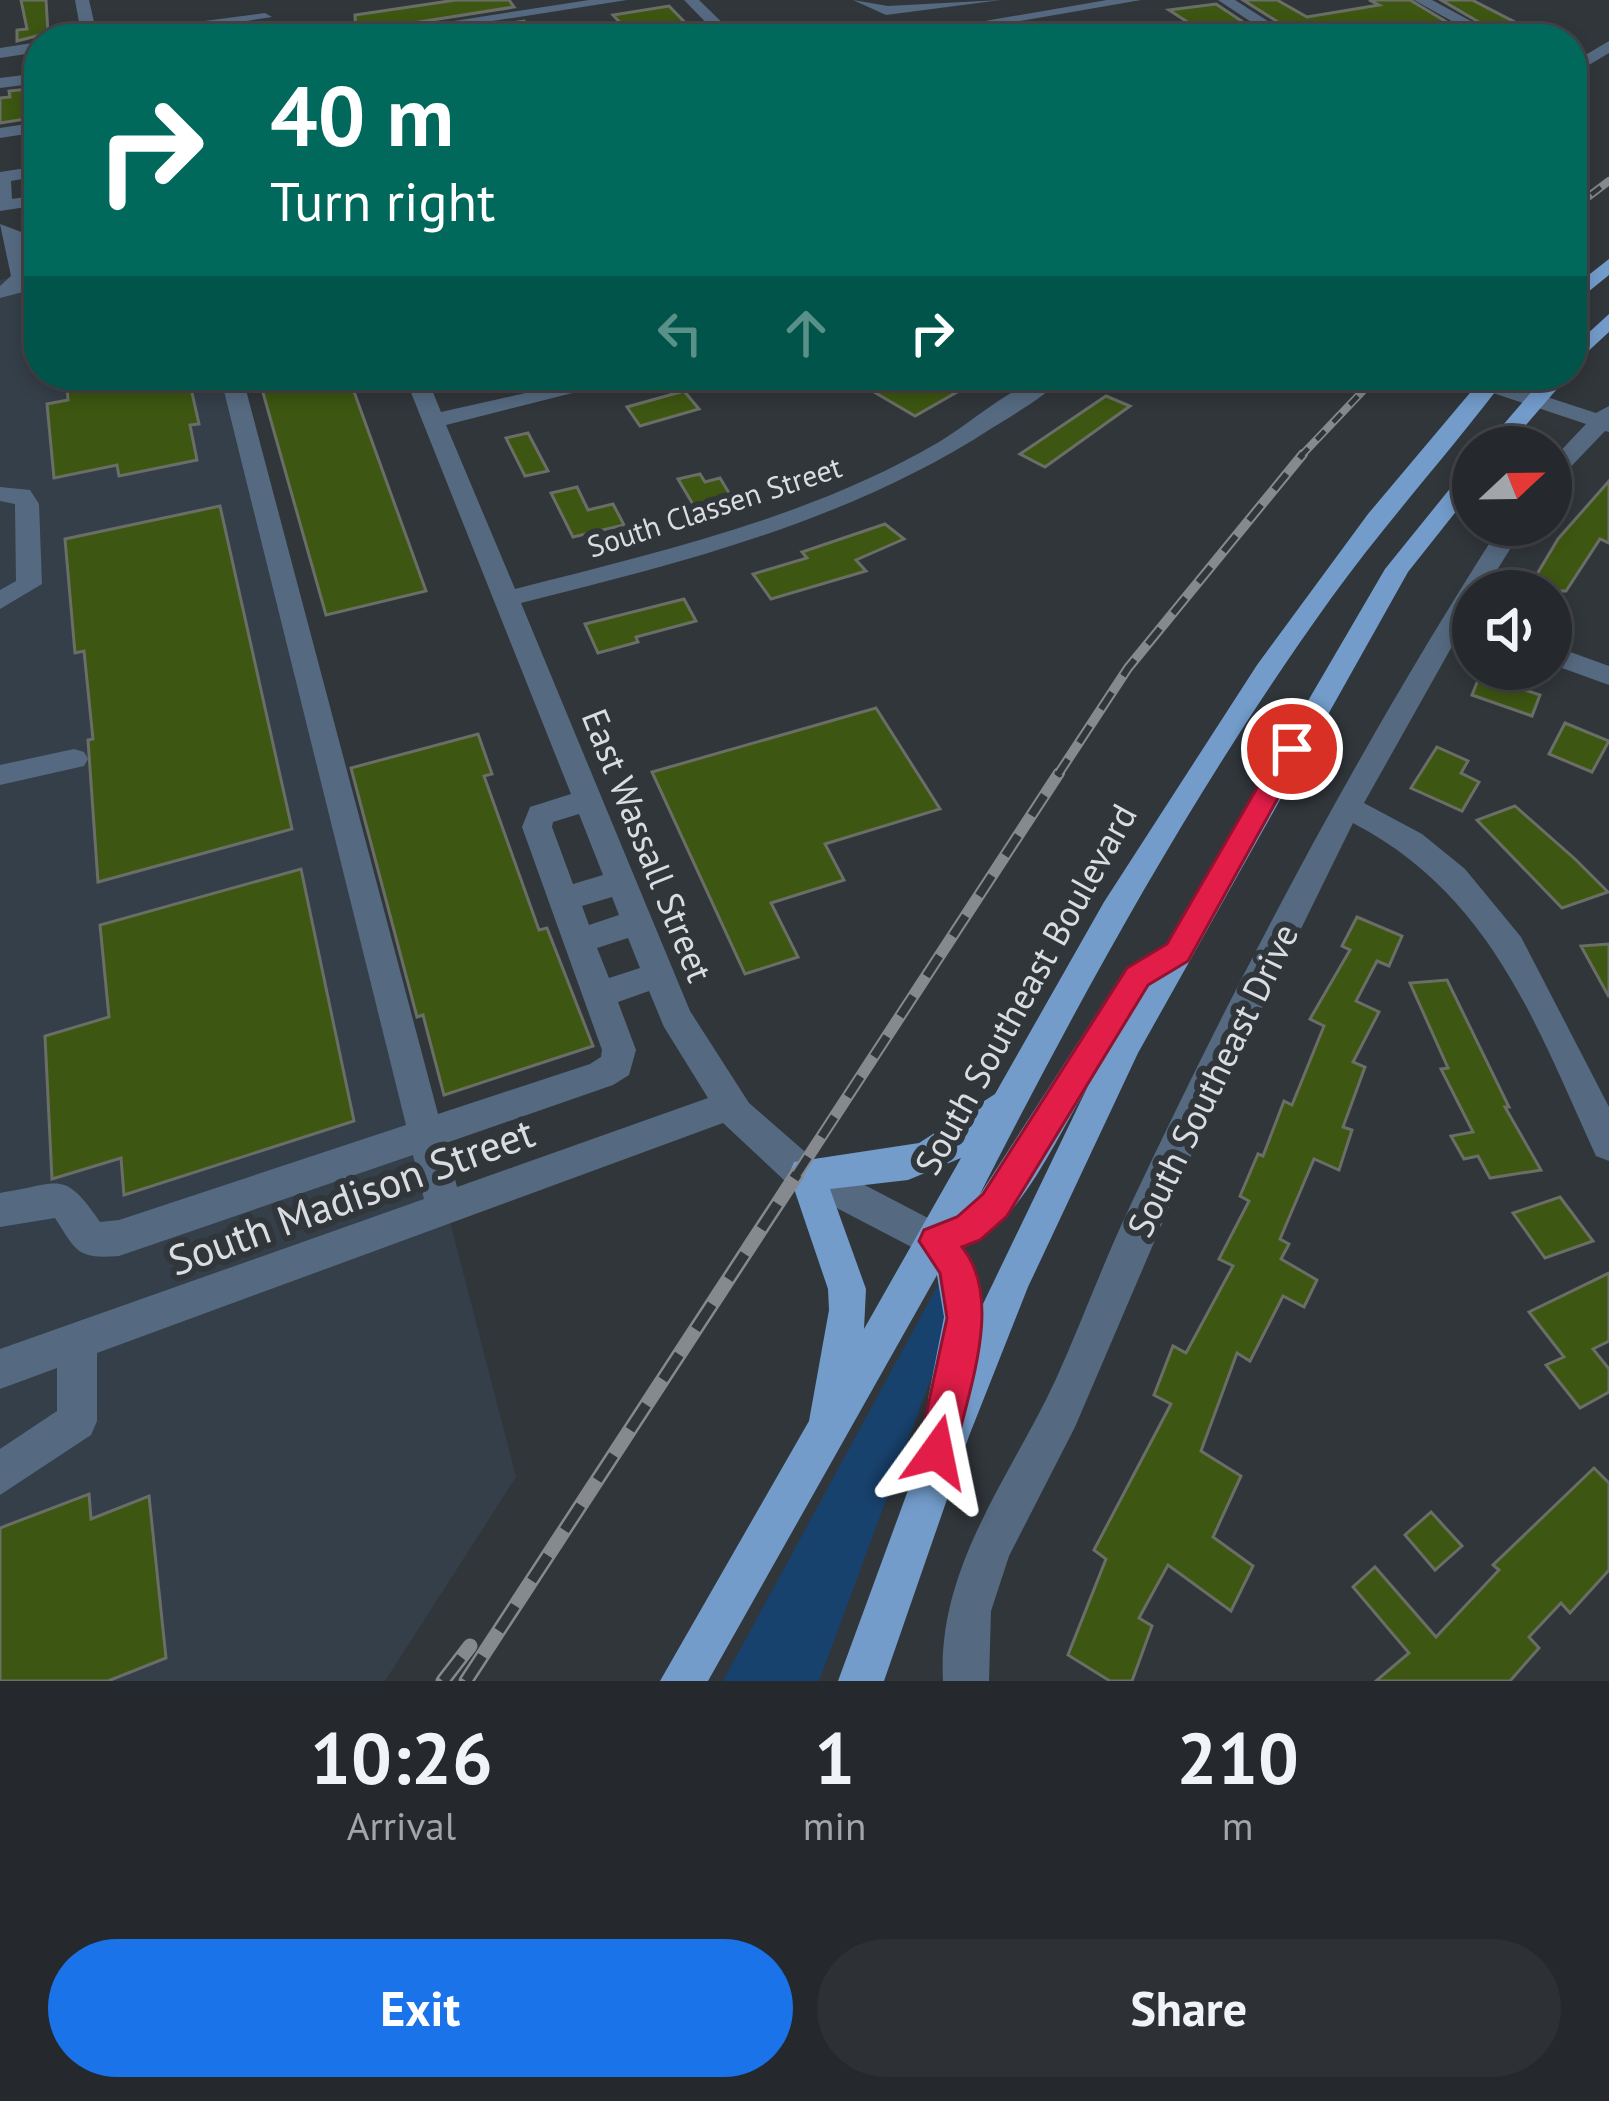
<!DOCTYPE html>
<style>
:root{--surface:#25282c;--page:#2d3034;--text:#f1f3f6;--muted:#a3a6a9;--line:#424448;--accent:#1a73e8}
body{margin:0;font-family:"PT Sans",sans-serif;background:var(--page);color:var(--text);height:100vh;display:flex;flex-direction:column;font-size:45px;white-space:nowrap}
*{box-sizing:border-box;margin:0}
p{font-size:39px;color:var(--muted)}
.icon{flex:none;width:66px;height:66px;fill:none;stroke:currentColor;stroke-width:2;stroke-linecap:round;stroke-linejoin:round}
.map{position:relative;height:1681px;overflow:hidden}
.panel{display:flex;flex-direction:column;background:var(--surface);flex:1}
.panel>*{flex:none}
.top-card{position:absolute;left:24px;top:24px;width:1563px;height:366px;border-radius:48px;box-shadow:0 6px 18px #0003,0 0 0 3px var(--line);background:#00695c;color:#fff;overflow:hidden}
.needle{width:78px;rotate:68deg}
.fabs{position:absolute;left:1452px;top:426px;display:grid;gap:24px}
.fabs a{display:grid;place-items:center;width:120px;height:120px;border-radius:50%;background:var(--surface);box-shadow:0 6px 18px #0003,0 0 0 3px var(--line);font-size:60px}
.pin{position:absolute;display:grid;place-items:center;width:102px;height:102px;color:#fff;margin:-51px;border:6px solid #fff;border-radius:50%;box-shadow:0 3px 12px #0007}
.me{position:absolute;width:132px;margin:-66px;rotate:12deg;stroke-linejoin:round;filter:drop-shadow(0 0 9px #0008)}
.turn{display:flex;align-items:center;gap:42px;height:252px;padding:0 48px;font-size:54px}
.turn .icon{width:156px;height:156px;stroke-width:2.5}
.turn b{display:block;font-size:84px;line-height:102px}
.lanes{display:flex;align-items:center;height:114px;padding:0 48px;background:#0003;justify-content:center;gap:60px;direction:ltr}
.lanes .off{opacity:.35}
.eta{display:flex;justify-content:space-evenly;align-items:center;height:204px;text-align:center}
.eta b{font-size:72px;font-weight:600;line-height:84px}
.primary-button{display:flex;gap:24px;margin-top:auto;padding:24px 48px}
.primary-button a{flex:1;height:138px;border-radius:72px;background:var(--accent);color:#fff;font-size:48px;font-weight:600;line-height:138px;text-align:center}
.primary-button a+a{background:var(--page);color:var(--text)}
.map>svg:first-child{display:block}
.built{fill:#353f49}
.green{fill:#18426e}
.building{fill:#3d5611;stroke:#6a6e66;stroke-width:3}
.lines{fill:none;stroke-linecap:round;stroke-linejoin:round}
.minor{fill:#556a81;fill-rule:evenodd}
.major{fill:#739ccb;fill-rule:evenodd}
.rail-far3-casing{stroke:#868a8f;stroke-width:8}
.rail-far2-casing{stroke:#868a8f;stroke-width:10}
.rail-far1-casing{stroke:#868a8f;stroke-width:12}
.rail-casing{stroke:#868a8f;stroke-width:15}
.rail-far3{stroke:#31363b;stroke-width:4.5;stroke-dasharray:12;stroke-linecap:butt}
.rail-far2{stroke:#31363b;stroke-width:6;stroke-dasharray:20;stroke-linecap:butt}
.rail-far1{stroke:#31363b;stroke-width:8;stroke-dasharray:24;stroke-linecap:butt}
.rail{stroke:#31363b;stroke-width:10;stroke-dasharray:30;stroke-linecap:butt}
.route{fill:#e11d48;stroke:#92132f;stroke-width:3}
.labels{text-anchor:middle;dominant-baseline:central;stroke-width:12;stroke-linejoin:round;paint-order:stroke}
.far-street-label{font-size:30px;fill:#d9dce0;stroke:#31363b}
.street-label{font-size:36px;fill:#d9dce0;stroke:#31363b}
.near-street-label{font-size:42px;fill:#d9dce0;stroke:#31363b}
</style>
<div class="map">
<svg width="1609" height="1681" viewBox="0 0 1609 1681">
<rect width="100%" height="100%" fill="#31363b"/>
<polygon class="built" points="39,273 39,375 231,375 516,1477 385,1681 0,1681 0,280"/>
<polygon class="green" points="944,1274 951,1279 943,1346 819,1681 723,1681"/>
<g class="building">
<polygon points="21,0 46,0 48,33 17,41 17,30 27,29"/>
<polygon points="456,0 509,0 514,7 356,32 355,15"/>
<polygon points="1243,0 1277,0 1307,17 1379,5 1369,0 1410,0 1475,39 1373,39 1372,31 1326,39 1304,26 1289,29"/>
<polygon points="1441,0 1472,0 1548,39 1508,39"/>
<polygon points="1216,4 1261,34 1235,39 1222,31 1206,34 1169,10"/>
<polygon points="669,6 701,39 635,39 613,15"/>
<polygon points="524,21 534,34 407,39"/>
<polygon points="39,88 39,117 0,123 0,98 10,97 9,91"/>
<polygon points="66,375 188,375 199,424 190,425 197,460 119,476 117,465 54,478 47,404 68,400"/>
<polygon points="258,375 348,375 426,591 326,615"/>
<polygon points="883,375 987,375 915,416 862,385"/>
<polygon points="684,391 699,409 640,426 627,407"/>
<polygon points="1106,396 1130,406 1045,467 1020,454"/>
<polygon points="528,433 548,471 525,476 506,438"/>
<polygon points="700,474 705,482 720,478 732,498 694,506 678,479"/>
<polygon points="1609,481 1609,543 1600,539 1566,591 1527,591 1558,539"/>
<polygon points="577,487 588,510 613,504 624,525 573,537 551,493"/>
<polygon points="220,506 292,829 98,882 88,740 93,739 84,651 75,653 65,539"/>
<polygon points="885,524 904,539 856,560 866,571 771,599 753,574 807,558 802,552"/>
<polygon points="684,599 696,621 636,637 638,642 598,653 585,624"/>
<polygon points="1480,675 1540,695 1532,716 1472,695"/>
<polygon points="876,708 940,809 825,844 844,880 771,903 798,957 745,974 652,772"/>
<polygon points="1565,723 1609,741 1592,772 1549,754"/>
<polygon points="478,734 492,774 484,776 539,930 547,928 593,1046 444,1095 423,1015 417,1017 351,768"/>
<polygon points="1437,747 1468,761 1461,773 1479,782 1462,811 1411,788"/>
<polygon points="1515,806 1575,859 1608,892 1562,908 1477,820"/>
<polygon points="301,869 354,1121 124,1195 121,1158 52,1179 45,1036 109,1017 100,925"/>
<polygon points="1357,917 1402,936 1389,966 1377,961 1356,1001 1379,1012 1353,1062 1365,1067 1343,1127 1352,1130 1339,1170 1314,1159 1280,1239 1289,1244 1281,1259 1317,1280 1304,1307 1283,1296 1250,1361 1237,1353 1201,1451 1241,1476 1213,1537 1253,1566 1231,1611 1168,1565 1139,1618 1152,1626 1132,1681 1110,1681 1068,1655 1106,1559 1094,1550 1171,1404 1154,1395 1173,1346 1186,1353 1233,1266 1219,1259 1249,1201 1240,1196 1258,1154 1263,1156 1284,1101 1292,1105 1324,1026 1310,1019 1350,950 1342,946"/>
<polygon points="1609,944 1609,997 1581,946"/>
<polygon points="1447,980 1509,1107 1505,1107 1541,1170 1490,1178 1478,1156 1464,1159 1451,1136 1473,1132 1441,1069 1448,1068 1410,983"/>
<polygon points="1560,1197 1593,1241 1545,1258 1513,1213"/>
<polygon points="1609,1273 1609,1341 1593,1349 1609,1369 1609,1392 1580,1408 1546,1365 1564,1357 1529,1312"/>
<polygon points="1594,1468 1609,1483 1609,1570 1570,1613 1561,1603 1529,1637 1539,1648 1510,1681 1376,1681 1409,1653 1353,1587 1375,1567 1436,1637 1499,1570 1493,1565"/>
<polygon points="89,1494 91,1519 149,1496 166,1658 108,1681 0,1681 0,1528"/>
<polygon points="1431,1512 1462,1546 1435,1570 1405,1535"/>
</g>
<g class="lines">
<g class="minor">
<polygon points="75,0 89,0 97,35 265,13 272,17 134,39 82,39"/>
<polygon points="589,0 627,0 378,39 338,39"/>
<polygon points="684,0 699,0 739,39 722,39"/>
<polygon points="853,0 888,6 1001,0 886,15"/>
<polygon points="1107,0 1141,0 917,39 881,39"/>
<polygon points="1218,0 1235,0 1296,39 1277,39"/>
<polygon points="1414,0 1432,0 1504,39 1484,39"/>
<polygon points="1609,41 1609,53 1572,75 1572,63"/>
<polygon points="39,42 39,52 0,58 0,48"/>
<polygon points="39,73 39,83 0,88 0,78"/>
<polygon points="39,122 39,132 0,138 0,128"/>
<polygon points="39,166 39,176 11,181 12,199 39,195 39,205 0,211 0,172"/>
<polygon points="0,224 24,233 31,276 23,292 0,298 0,286 11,276"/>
<path d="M 220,375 L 242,375 L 438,1114 L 590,1064 L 601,1057 L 602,1050 L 522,827 L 530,807 L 571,794 L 404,375 L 426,375 L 441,412 L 605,375 L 644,375 L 446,425 L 515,589 C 659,552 809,518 939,442 C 978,419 1020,375 1066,375 C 1046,396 1016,413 992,428 C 849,521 684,562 521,603 L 690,1011 L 749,1103 L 811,1157 L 949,1229 L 955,1241 L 949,1253 L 936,1259 L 923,1253 L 785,1181 L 723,1123 L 97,1353 L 97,1421 L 91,1435 L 0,1495 L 0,1449 L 57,1411 L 57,1368 L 0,1389 L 0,1349 L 424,1199 L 413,1155 L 119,1256 C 77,1259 77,1252 55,1218 L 0,1227 L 0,1193 C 60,1184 63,1168 100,1222 L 119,1220 L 406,1125 ZM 579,814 L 603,875 L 573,884 L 552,827 L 553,822 ZM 612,897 L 619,915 L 589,925 L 582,906 ZM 628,938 L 640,968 L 609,978 L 597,948 ZM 649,991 L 664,1027 L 708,1098 L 457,1187 L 446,1143 L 613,1085 L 629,1075 L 636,1050 L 618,1002 Z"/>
<polygon points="1489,378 1596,413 1609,406 1609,432 1605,431 1559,479 1551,481 1551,461 1586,424 1481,389 1481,379"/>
<polygon points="0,487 30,490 39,504 42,584 0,609 0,590 16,581 15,504 0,501"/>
<path d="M 1501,525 L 1525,525 L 1484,591 L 1473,591 L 1473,609 L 1364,803 L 1422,834 L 1465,869 L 1521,937 L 1609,1107 L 1609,1161 L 1596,1156 C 1535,1023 1491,895 1353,823 L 1203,1128 L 1075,1427 L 1009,1556 L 991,1611 L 989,1681 L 943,1681 C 937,1567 1010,1478 1056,1379 C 1082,1321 1104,1261 1131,1204 C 1241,970 1362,742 1501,525 Z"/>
<polygon points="1551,645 1609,666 1609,685 1551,664"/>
<polygon points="74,749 84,752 88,759 84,766 0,785 0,765"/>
</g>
<g class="major">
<polygon points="1609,259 1609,275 1572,305 1572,288"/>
<polygon points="1609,314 1609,332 1572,366 1572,348"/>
<path d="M 1485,375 L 1508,375 C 1451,451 1387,521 1332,597 C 1196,786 1084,990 979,1196 L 1126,968 L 1166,944 L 1385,569 L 1465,470 L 1473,468 L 1473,490 L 1408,572 L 1138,1053 L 1028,1287 L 969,1436 L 884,1681 L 838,1681 L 936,1414 L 928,1399 L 944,1317 L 937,1275 L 708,1681 L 660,1681 L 809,1421 L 829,1310 L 828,1289 L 789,1174 L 794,1162 L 919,1143 L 995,1094 L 1104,902 L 1257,665 L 1368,514 ZM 1088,1086 L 982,1306 L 963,1248 C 1019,1227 1057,1136 1088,1086 ZM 961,1158 L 864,1329 L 866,1289 L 830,1189 L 908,1180 Z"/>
<polygon points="1546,375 1569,375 1507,447 1484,447"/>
</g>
<defs>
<g id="rail-far3">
<polyline points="1572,209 1609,181"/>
<polyline points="1300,457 1378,375"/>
</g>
<polyline id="rail-far2" points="1057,776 1128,668 1303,454"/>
<polyline id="rail-far1" points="795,1177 1059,773"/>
<g id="rail">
<polyline points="443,1681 470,1646"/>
<polyline points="466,1681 797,1174"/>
</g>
</defs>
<use href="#rail-far3" class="rail-far3-casing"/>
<use href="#rail-far2" class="rail-far2-casing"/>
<use href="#rail-far1" class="rail-far1-casing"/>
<use href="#rail" class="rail-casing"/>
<use href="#rail-far3" class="rail-far3"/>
<use href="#rail-far2" class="rail-far2"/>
<use href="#rail-far1" class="rail-far1"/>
<use href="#rail" class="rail"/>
</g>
<path class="route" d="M 1292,740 L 1305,749 L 1188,961 L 1148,985 L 1007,1216 L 980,1240 L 962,1247 C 1005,1300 967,1393 955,1452 L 950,1465 L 937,1470 L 923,1465 L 918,1452 L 947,1318 L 940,1273 L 919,1241 L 924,1230 L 957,1217 L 983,1194 L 1127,968 L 1167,944 L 1283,743 Z"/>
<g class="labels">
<g class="far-street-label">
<text transform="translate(714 506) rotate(-18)">South Classen Street</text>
</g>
<g class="street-label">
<text transform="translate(648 845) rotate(68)">East Wassall Street</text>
<text transform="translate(1025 989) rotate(-61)">South Southeast Boulevard</text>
<text transform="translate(1212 1080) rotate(-64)">South Southeast Drive</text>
</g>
<g class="near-street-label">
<text transform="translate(351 1196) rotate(-20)">South Madison Street</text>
</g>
</g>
</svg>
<div class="fabs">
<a><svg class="needle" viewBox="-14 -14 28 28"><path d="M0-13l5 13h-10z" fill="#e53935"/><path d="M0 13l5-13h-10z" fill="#a3a6a9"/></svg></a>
<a><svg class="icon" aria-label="sound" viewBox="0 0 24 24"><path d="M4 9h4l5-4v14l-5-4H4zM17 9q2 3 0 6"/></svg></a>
</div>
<div class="pin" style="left:1292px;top:749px;background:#d93025"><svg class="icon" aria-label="arrive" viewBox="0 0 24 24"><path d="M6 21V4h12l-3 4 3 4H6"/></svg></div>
<svg class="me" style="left:937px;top:1452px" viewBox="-20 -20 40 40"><path d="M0-17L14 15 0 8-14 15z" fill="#e11d48" stroke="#fff" stroke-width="4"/></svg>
<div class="top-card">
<div class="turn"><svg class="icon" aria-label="right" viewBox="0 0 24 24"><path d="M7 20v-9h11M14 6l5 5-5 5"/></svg><div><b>40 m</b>Turn right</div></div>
<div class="lanes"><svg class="icon off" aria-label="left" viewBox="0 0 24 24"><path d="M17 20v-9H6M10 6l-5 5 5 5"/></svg><svg class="icon off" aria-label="ahead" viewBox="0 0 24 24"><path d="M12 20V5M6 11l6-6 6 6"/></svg><svg class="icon" aria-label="right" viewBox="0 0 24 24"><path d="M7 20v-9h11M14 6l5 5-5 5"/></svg></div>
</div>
</div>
<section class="panel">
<div class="eta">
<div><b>10:26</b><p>Arrival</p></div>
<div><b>1</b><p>min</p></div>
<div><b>210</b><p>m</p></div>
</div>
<div class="primary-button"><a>Exit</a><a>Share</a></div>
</section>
